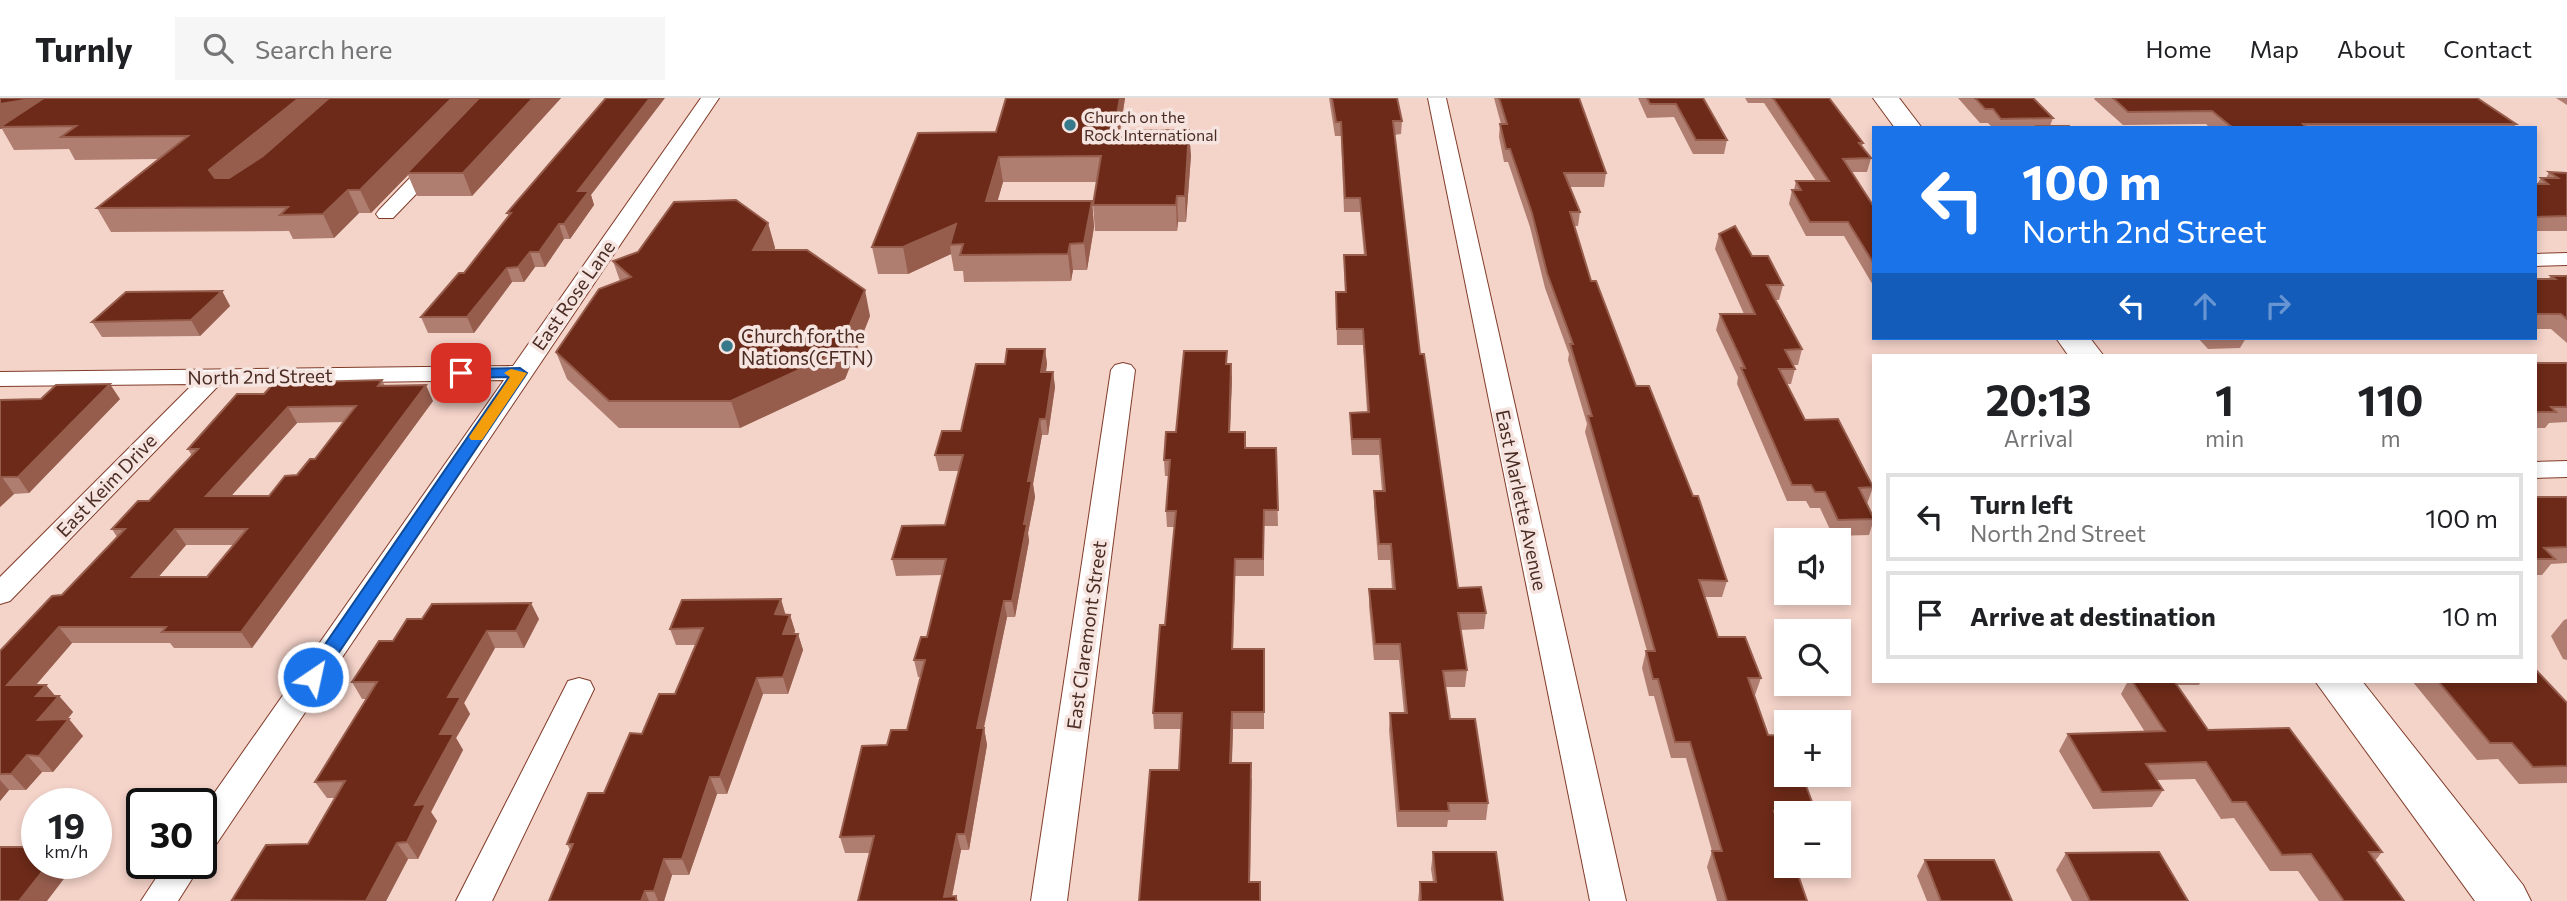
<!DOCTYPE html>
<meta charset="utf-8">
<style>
:root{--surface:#fff;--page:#f6f6f6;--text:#202124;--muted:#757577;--line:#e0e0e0}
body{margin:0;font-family:Commissioner,sans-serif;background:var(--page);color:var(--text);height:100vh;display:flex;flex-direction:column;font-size:26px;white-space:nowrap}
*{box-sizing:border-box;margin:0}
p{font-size:23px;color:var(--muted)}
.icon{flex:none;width:38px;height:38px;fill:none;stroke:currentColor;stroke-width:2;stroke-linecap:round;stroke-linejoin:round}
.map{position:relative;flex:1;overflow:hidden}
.details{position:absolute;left:1872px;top:256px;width:665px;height:329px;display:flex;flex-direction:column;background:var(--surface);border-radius:0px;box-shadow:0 4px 10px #0003}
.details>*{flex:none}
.top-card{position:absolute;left:1872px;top:28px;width:665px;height:214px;border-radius:0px;box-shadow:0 4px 10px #0003;background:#1a73e8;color:#fff;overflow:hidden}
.controls{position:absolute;left:1774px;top:430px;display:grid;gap:14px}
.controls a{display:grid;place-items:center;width:77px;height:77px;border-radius:0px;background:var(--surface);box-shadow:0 4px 10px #0003;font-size:35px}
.speed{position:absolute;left:21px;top:690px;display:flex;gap:14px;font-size:35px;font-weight:700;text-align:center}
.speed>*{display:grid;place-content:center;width:91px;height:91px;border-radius:50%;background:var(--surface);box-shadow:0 4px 10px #0003;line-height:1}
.speed small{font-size:18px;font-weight:400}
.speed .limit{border:4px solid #111;border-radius:10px;background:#fff;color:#111}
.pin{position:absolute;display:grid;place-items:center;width:60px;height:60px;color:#fff;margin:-30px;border-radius:14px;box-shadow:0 4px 10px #0006}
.me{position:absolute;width:77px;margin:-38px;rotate:34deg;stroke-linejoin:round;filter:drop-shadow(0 0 5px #0008)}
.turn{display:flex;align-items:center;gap:24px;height:147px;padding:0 35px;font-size:32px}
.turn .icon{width:91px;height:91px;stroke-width:2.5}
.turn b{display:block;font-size:49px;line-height:60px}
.lanes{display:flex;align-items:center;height:66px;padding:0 35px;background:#0003;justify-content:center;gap:35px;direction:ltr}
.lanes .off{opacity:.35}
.eta{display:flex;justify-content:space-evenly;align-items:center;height:119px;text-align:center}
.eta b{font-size:42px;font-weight:700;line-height:49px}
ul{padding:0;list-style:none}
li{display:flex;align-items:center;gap:21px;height:88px;margin:0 14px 10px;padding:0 21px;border:4px solid var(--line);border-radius:0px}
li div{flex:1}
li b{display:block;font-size:26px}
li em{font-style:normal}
header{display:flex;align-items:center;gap:42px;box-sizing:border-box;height:98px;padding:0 35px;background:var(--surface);border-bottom:2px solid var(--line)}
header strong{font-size:33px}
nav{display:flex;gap:38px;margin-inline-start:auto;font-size:24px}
.search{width:490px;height:63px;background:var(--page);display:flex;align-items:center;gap:18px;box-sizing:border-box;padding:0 24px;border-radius:0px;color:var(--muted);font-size:26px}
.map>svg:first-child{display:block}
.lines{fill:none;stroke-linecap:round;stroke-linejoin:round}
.street-casing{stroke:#813c29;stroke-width:2}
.secondary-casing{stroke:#813c29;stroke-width:2}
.street{fill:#fff;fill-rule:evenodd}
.secondary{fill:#fff;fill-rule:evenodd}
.wall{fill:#b07e70;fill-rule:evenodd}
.shaded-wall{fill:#965d4d}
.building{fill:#6d2a18;stroke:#965d4d;stroke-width:2;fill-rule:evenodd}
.route{fill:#1a73e8;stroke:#114b97;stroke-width:2}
.slow{fill:#f59e0b}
.poi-dot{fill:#36798a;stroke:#f5e4df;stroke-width:2.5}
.labels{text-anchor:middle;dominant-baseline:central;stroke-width:7;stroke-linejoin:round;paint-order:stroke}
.far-poi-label{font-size:16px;fill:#4b2c23;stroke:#f5e4df;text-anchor:start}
.street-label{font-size:19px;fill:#4b2c23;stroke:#f5e4df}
.poi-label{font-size:19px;fill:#4b2c23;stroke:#f5e4df;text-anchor:start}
</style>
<header>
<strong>Turnly</strong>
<div class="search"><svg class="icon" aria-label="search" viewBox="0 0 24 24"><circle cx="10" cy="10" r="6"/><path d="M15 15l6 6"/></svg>Search here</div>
<nav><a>Home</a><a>Map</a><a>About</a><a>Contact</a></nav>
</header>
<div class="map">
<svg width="2567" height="803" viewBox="0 0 2567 803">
<rect width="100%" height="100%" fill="#f4d3c9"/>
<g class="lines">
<defs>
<g id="street">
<polygon points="701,0 719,0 213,751 201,755 201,714 504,282 220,286 10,503 0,506 0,479 193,286 0,288 0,274 513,268"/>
<polygon points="1428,0 1446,0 1626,803 1590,803"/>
<polygon points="438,56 447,62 445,66 393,120 379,120 376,116 379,112 431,58"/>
<polygon points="2567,155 2567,167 2536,168 2536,156"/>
<polygon points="1123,265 1131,267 1135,272 1067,803 1031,803 1111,272 1115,267"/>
<polygon points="2567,363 2567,379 2536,380 2536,364"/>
<polygon points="579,580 590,583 594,591 492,803 456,803 564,591 568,583"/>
<polygon points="201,763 202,765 178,803 141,803 166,765"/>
</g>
<g id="secondary">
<polygon points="1873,0 1899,0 1922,30 1895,30"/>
<polygon points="2056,240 2090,240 2103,257 2068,257"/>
<polygon points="2315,583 2362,583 2523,787 2531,803 2475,803"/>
</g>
</defs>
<use href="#street" class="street-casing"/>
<use href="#secondary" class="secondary-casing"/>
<use href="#street" class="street"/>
<use href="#secondary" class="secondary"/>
</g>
<g class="wall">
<polygon points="0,0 561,0 472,98 417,98 408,77 371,115 359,115 334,140 293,141 289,133 111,134 97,110 158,61 75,62 69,51 14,52 2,31 0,31"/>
<polygon points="1006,0 1125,0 1120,33 1191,57 1186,124 1178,124 1177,133 1095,133 1093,107 1097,84 1003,84 997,103 1092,103 1094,129 1087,172 1073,172 1071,183 964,184 963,173 954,173 951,156 908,176 878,176 872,149 996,34"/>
<polygon points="1329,0 1397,0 1402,23 1401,36 1394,37 1420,256 1458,490 1486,515 1484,531 1460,532 1467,572 1465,589 1445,589 1450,621 1488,705 1486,722 1448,722 1447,729 1397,729 1389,632 1390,615 1404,615 1399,562 1374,562 1369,508 1369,491 1392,491 1390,462 1378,462 1374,409 1374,393 1382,393 1379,357 1352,357 1350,330 1350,315 1367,314 1363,247 1337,247 1336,194 1345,194 1344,157 1364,157 1360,114 1344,114 1341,38 1335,38"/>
<polygon points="1494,0 1579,0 1606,75 1604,89 1570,89 1580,114 1578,128 1574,128 1591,183 1636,288 1727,483 1722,499 1704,499 1718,539 1761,580 1755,597 1754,597 1768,637 1815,712 1813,716 1787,716 1787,729 1780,729 1807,803 1717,803 1707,769 1712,753 1686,660 1671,660 1654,598 1649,598 1642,570 1646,553 1647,553 1585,334 1587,326 1568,262 1569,256 1545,190 1530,129 1508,64 1504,64 1499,39 1500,26 1501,26"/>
<polygon points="1638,0 1703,0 1727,42 1724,56 1693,56 1674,19 1647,20"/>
<polygon points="1745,0 1829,0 1863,45 1862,48 1871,60 1867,74 1852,74 1874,109 1874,189 1844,138 1806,138 1789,106 1792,92 1794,92 1796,83 1816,83 1764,5 1748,5"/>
<polygon points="1958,0 2033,0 2053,20 2050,28 2071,30 1993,30 1988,25 1980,25"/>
<polygon points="2095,0 2477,0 2516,26 2514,30 2210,30 2206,26 2123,27 2094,1"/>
<polygon points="2556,0 2567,0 2567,7"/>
<polygon points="2549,74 2567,75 2567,133 2536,133 2536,86 2537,86 2541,80 2546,80"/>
<polygon points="591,97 594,107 570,141 564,141 545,169 535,169 524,184 512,184 474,235 428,235 421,219 464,175 509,119 507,115"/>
<polygon points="768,125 775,150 774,152 870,218 845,281 740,330 619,330 567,281 556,254 620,183 613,163 638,154"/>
<polygon points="1719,136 1752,158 1783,187 1779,202 1776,202 1802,251 1798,267 1793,267 1795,271 1791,286 1787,286 1805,322 1873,389 1867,406 1874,421 1869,437 1833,438 1820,410 1810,410 1806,403 1787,403 1737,286 1738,279 1716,232 1720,216 1744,216 1715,151"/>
<polygon points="2551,178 2567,178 2567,245 2551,231 2536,231 2536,181 2548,181"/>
<polygon points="222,193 230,208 200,238 102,239 92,224"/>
<polygon points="2172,240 2246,240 2240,250 2208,251 2198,240 2173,241"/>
<polygon points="1045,251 1047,266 1046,274 1053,274 1055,289 1048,337 1042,337 1033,386 1035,399 1028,435 1029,443 1015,519 1007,519 984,630 987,647 969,752 961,752 952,799 956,798 958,803 858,803 870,755 845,755 840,739 887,647 907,632 921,579 918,579 914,562 927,539 942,477 896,478 892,461 945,427 959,373 939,373 935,357 961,333 1005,266"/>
<polygon points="1227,253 1227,266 1232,281 1230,334 1246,350 1276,350 1278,428 1264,428 1264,478 1235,478 1233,551 1264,551 1264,631 1233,631 1232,665 1252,681 1250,784 1260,803 1179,672 1181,631 1154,631 1153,615 1165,527 1174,429 1167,429 1166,413 1169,378 1165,378 1164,362"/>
<polygon points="2536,265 2567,265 2567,324 2549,325 2545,330 2536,330"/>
<path d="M 382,282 L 385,288 L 433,303 L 252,550 L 174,550 L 170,545 L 72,545 L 36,587 L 46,587 L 55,598 L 59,598 L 73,614 L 67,622 L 83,638 L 53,674 L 42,674 L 26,692 L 9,692 L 0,703 L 0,553 L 62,497 L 117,439 L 112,431 L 149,403 L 192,358 L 188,351 L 264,296 ZM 344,324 L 315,361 L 297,377 L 269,398 L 230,398 L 297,325 ZM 186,447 L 233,447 L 207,479 L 158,479 Z"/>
<polygon points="120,301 29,395 14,396 0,409 0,302"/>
<polygon points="2536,399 2567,399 2567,465 2551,466 2542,477 2536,477"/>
<polygon points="786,517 790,517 795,533 794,536 798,536 803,552 788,596 763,596 727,696 717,696 689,777 672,777 664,803 549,803 570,752 567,746 604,695 642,636 675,596 696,547 676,547 670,531"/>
<polygon points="539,521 524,550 495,550 464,605 470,616 456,640 463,652 431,714 437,723 418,761 408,761 386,803 233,803 232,802 308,746 335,700 327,700 315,684 366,601 362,601 352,584 393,543"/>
<polygon points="2567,521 2567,562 2563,561 2551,538 2564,522"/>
<polygon points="2128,583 2201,583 2199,587 2177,587 2208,632 2382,754 2375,763 2404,803 2319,803 2298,773 2270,773 2234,720 2221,721 2195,681 2156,682 2163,692 2152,709 2093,711 2059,653 2068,636 2145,634 2121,596"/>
<polygon points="2412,583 2536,583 2567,605 2567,685 2519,686 2498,661 2477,662"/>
<polygon points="1433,754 1503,803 1418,803 1420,784 1433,784 1431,771"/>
<polygon points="2066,755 2188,803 2072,803 2056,772"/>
<polygon points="1925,762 2012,803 1927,803 1917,778"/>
</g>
<g class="shaded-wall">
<polygon points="37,0 47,0 0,29 2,31 0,31 0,6"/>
<polygon points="299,0 337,0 222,95 209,72"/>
<polygon points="452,0 482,0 407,75 408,77 371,115 360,92"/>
<polygon points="533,0 561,0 472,98 463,75"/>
<polygon points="650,0 665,0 591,97 594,107 570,141 564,126 578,93"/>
<polygon points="1120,0 1125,0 1116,58 1114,33"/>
<polygon points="1189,32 1191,57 1186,124 1185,98"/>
<polygon points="999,59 1003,84 990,130 986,103"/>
<polygon points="348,92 359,115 334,140 323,116"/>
<polygon points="1177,98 1178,124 1177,133 1176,107"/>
<polygon points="1092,103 1094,129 1087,172 1084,145"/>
<polygon points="768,125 775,150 760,178 753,152"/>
<polygon points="559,126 564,141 545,169 539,154"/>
<polygon points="956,126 950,147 951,156 908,176 903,149"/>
<polygon points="1070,146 1073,172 1071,183 1068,156"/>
<polygon points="530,154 535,169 524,184 518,169"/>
<polygon points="507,170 512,184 474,235 467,219"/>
<polygon points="865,192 870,218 845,281 740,330 731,303"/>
<polygon points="222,193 230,208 200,238 191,222"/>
<polygon points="1045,251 1047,266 1043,290 1041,274"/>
<polygon points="1231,266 1232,281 1229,350 1229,334"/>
<polygon points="1053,274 1055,289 1048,337 1046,321"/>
<polygon points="110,286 120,301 29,395 18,379"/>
<polygon points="426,287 433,303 252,550 241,534"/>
<polygon points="288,309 297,325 216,415 206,398"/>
<polygon points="1040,321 1042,337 1033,386 1035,399 1028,435 1029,443 1015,519 1012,503 1024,426 1028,383"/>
<polygon points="2,379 14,396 0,409 0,381"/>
<polygon points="175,431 186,447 144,496 132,479"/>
<polygon points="1235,461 1235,478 1232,567 1232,551"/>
<polygon points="781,501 786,518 775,516"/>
<polygon points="1004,503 1007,519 980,647 977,630"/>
<polygon points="531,505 539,521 524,550 516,533"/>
<polygon points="790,517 795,533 788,553 783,536"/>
<polygon points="59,529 72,545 21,604 7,587"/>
<polygon points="487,533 495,550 464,605 470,616 456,640 463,652 431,714 437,723 418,761 407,744 415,707 440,636 448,599"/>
<polygon points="798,536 803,552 788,596 783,579"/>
<polygon points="757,580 763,596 727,696 720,679"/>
<polygon points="46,587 57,600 59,598 73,614 52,639 38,622 36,598"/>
<polygon points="1232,614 1233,631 1231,682 1230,665"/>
<polygon points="69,621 83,638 53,674 39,658"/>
<polygon points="984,630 987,647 969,752 965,736"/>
<polygon points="27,657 42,674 26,692 11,676"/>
<polygon points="710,679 717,696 689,777 682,761"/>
<polygon points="0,682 9,692 0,703"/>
<polygon points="957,736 961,752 951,803 944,799"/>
<polygon points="397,745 408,761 386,803 366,803"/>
<polygon points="664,761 672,777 664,803 658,803 654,793"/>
<polygon points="49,765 76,765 47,803 19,803"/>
<polygon points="645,793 649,803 641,803"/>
</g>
<g class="building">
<polygon points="0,0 37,0 0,6"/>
<polygon points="44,0 299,0 209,72 215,80 229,80 263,58 329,0 452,0 360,92 348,92 323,116 280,117 288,109 97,110 188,38 61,39 76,28 0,29"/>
<polygon points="479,0 533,0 463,75 407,75"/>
<polygon points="606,0 650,0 578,93 589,93 564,126 559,126 539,154 530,154 518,169 507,170 467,219 421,219 459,175 464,175 511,115 507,115"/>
<polygon points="1006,0 1120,0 1114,33 1189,32 1185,98 1177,98 1176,107 1093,107 1101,58 999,59 986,103 1092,103 1084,145 1070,146 1068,156 960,157 963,146 950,147 956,126 903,149 872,149 918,35 996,34"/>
<polygon points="1332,0 1397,0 1402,23 1393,23 1420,256 1424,256 1458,490 1481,489 1486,515 1458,515 1467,572 1443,573 1450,621 1475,621 1488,705 1448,705 1449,713 1399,713 1390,615 1407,615 1400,546 1375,546 1369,491 1395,491 1391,446 1379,446 1374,393 1385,393 1380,341 1352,341 1350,315 1369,314 1363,231 1337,231 1336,194 1346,194 1344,157 1366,157 1360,100 1345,100 1341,24 1336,24"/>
<polygon points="1499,0 1579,0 1606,75 1564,75 1580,114 1570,114 1591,183 1596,183 1636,288 1649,288 1693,398 1698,398 1727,483 1699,482 1718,539 1745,539 1761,580 1748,580 1768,637 1787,638 1787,677 1802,677 1815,712 1774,713 1787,746 1787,768 1795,768 1807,803 1727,803 1712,753 1722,753 1690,644 1675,644 1658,581 1653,581 1646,553 1655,553 1588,318 1592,318 1570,246 1573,246 1547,175 1532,115 1510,51 1506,51 1500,26 1507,26"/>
<polygon points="1647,0 1703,0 1727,42 1696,42 1676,6 1650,6"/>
<polygon points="1773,0 1829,0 1863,45 1859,45 1871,60 1843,61 1874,109 1874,166 1848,124 1810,124 1792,92 1801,92 1796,83 1829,83"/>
<polygon points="1975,0 2033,0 2053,20 2001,21 1993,11 1985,11"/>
<polygon points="2113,0 2477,0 2516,26 2303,26 2307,30 2233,30 2212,13 2128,14"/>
<polygon points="2037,28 2069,28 2071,30 2039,30"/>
<polygon points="2549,74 2567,75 2567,118 2536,119 2536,86 2548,86 2541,80 2558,80"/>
<polygon points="736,102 768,125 753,152 807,152 865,192 838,254 731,303 609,303 556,254 599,191 631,179 613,163 638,154 674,104"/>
<polygon points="1735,128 1752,158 1768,158 1783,187 1767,187 1802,251 1785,252 1795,271 1779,271 1805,322 1838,321 1873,389 1859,390 1874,421 1838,422 1825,394 1815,394 1811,387 1792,387 1741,270 1745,270 1720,216 1755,216 1719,136"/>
<polygon points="2551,178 2567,178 2567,221 2561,216 2536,216 2536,181 2555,181"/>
<polygon points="222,193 191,222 92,224 126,194"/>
<polygon points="1007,251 1045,251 1041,274 1053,274 1046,321 1040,321 1028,383 1032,383 1024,426 1027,426 1012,503 1004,503 977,630 984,630 965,736 957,736 944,799 956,798 956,803 858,803 874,738 840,739 862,648 887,647 891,632 907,632 925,562 914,562 921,539 927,539 946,461 892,461 902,428 945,427 963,357 935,357 942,333 961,333 976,266 1005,266"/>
<polygon points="1184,253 1227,253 1226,266 1231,266 1229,334 1245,334 1245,350 1276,350 1278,412 1264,412 1263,461 1235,461 1232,551 1264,551 1264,614 1232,614 1230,665 1251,665 1249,784 1260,784 1260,803 1139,803 1150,672 1179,672 1182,615 1153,615 1160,527 1165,527 1176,413 1166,413 1170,362 1164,362 1166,334 1176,334"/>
<polygon points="2536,265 2567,265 2567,309 2551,309 2556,314 2536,314"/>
<path d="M 382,282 L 378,288 L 426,287 L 241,534 L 162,534 L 166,529 L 59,529 L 7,587 L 46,587 L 36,598 L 59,598 L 38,622 L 69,621 L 39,658 L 27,657 L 11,676 L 0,676 L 0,553 L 52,498 L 62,497 L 125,431 L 112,431 L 138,403 L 149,403 L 198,351 L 188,351 L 237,296 L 264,296 L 274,285 ZM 356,308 L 315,361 L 310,361 L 297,377 L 285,378 L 269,398 L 206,398 L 288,309 ZM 175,431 L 247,431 L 207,479 L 132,479 Z"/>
<polygon points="110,286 18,379 2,379 0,381 0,302 41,301 56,287"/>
<polygon points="2536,399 2567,399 2567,449 2544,450 2555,461 2536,461"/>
<polygon points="781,501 775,516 790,517 783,536 798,536 783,579 757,580 720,679 710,679 682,761 664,761 654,793 645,793 641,803 549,803 573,746 567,746 588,695 604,695 630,635 642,636 659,596 675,596 703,530 670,531 682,502"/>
<polygon points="531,505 516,533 487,533 448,599 461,599 440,636 454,636 415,707 426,706 407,744 397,745 366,803 232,802 266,747 308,746 345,683 315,684 377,584 352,584 379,543 393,543 407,521 422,521 432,506"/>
<polygon points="2536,572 2567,605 2567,668 2533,669 2512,645 2490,645 2438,583 2536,583"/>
<polygon points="2132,583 2174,583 2208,632 2289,630 2382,754 2369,754 2404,803 2344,803 2311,756 2282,757 2246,704 2232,704 2206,664 2146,666 2163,692 2102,694 2068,636 2165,633"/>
<polygon points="0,749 37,749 37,765 49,765 19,803 0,803"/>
<polygon points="1433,754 1496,754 1503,803 1421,803 1420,784 1436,784"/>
<polygon points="2159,754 2188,803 2090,803 2066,755"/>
<polygon points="1925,762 1994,762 2012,803 1941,803"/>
</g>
<polygon class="route" points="520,270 527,275 319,584 306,584 304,579 306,574 509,279 461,280 454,275 461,271"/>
<polygon class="slow" points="511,271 527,275 482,342 471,342 469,339 510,279 504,275"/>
<g class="poi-dot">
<circle cx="1070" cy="27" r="7"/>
<circle cx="727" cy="248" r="7"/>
</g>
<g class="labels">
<g class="far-poi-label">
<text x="1084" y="18">Church on the<tspan x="1084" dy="18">Rock International</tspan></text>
</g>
<g class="street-label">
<text transform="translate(573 197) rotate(-55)">East Rose Lane</text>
<text transform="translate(260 278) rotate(-1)">North 2nd Street</text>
<text transform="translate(106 387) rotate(-46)">East Keim Drive</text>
<text transform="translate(1522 402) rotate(78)">East Marlette Avenue</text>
<text transform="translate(1086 537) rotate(-82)">East Claremont Street</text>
</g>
<g class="poi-label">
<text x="741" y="237">Church for the<tspan x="741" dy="22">Nations(CFTN)</tspan></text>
</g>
</g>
</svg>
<div class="controls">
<a><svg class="icon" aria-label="sound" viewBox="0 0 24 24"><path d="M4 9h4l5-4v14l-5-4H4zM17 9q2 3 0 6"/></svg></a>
<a><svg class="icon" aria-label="search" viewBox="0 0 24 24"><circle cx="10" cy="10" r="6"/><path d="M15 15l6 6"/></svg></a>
<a>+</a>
<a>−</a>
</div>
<div class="speed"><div>19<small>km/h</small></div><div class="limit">30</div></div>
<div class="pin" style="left:461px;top:275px;background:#d93025"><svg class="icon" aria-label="arrive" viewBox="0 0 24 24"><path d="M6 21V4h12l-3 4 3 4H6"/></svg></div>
<svg class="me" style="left:313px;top:579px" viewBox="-20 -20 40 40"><circle r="17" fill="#1a73e8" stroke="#fff" stroke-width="3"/><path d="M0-11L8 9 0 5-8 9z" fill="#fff"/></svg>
<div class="top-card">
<div class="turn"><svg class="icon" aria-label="left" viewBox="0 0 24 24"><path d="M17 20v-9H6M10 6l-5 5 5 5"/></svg><div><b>100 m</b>North 2nd Street</div></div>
<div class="lanes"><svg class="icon" aria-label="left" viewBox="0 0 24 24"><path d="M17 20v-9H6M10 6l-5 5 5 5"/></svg><svg class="icon off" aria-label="ahead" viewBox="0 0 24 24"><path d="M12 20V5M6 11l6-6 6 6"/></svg><svg class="icon off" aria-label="right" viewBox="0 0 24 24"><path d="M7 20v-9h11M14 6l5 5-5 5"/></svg></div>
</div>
<section class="details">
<div class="eta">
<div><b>20:13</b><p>Arrival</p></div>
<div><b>1</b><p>min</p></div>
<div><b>110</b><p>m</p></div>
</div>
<ul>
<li><svg class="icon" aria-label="left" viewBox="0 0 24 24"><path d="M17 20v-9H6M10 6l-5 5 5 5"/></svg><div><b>Turn left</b><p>North 2nd Street</p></div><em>100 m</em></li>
<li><svg class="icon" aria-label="arrive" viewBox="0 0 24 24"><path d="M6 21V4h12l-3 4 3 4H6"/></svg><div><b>Arrive at destination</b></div><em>10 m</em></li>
</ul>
</section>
</div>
